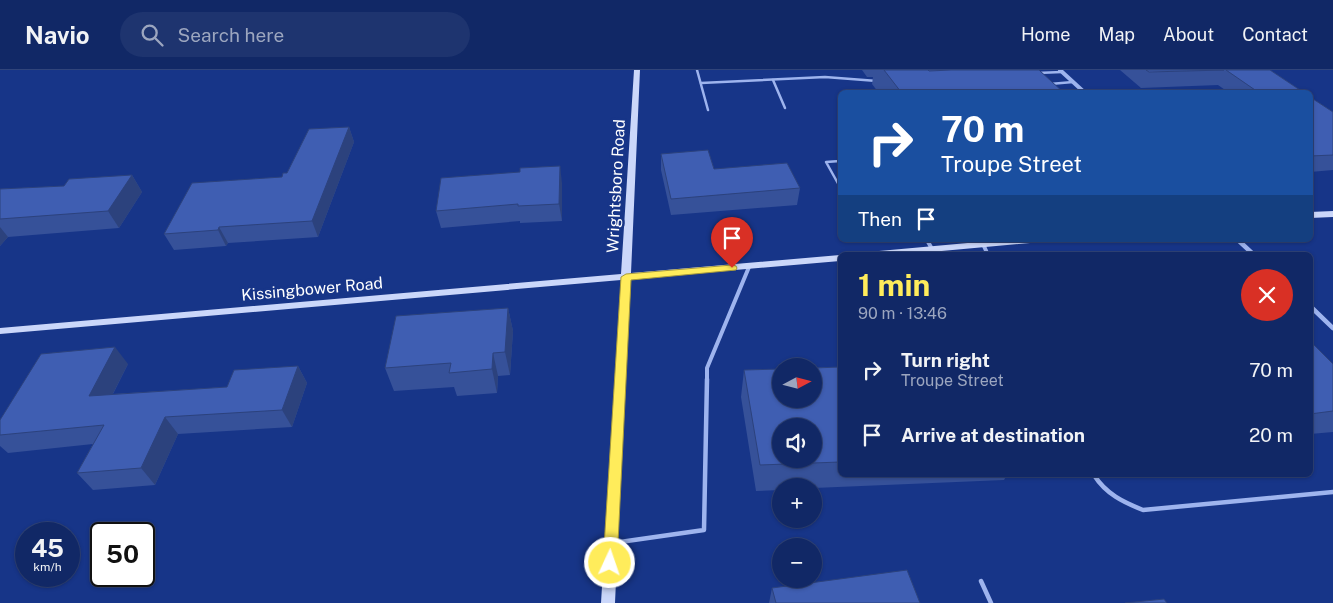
<!DOCTYPE html>
<meta charset="utf-8">
<style>
:root{--surface:#112866;--page:#1e346f;--text:#f1f3f6;--muted:#9ca6bf;--line:#30447a;--accent:#ffec5b}
body{margin:0;font-family:"Public Sans",sans-serif;background:var(--page);color:var(--text);height:100vh;display:flex;flex-direction:column;font-size:19px;white-space:nowrap}
*{box-sizing:border-box;margin:0}
p{font-size:16px;color:var(--muted)}
.icon{flex:none;width:28px;height:28px;fill:none;stroke:currentColor;stroke-width:2;stroke-linecap:round;stroke-linejoin:round}
.map{position:relative;flex:1;overflow:hidden}
.sheet{position:absolute;left:838px;top:182px;width:475px;height:225px;display:flex;flex-direction:column;background:var(--surface);border-radius:8px;box-shadow:0 1px 4px #0004,0 0 0 1px var(--line)}
.sheet>*{flex:none}
.hud{position:absolute;left:838px;top:20px;width:475px;height:152px;border-radius:8px;box-shadow:0 1px 4px #0004,0 0 0 1px var(--line);background:#1a4fa0;color:#fff;overflow:hidden}
.needle{width:32px;rotate:83deg}
.tools{position:absolute;left:772px;top:288px;display:grid;gap:10px}
.tools a{display:grid;place-items:center;width:50px;height:50px;border-radius:50%;background:var(--surface);box-shadow:0 1px 4px #0004,0 0 0 1px var(--line);font-size:25px}
.speed{position:absolute;left:15px;top:452px;display:flex;gap:10px;font-size:25px;font-weight:700;text-align:center}
.speed>*{display:grid;place-content:center;width:65px;height:65px;border-radius:50%;background:var(--surface);box-shadow:0 1px 4px #0004,0 0 0 1px var(--line);line-height:1}
.speed small{font-size:12px;font-weight:400}
.speed .limit{border:2px solid #111;border-radius:8px;background:#fff;color:#111}
.pin{position:absolute;display:grid;place-items:center;width:42px;height:42px;color:#fff;margin:-51px -21px;border-radius:50% 50% 50% 0;rotate:-45deg;box-shadow:0 0 5px #0007}
.pin .icon{rotate:45deg}
.me{position:absolute;width:55px;margin:-28px;rotate:3deg;stroke-linejoin:round;filter:drop-shadow(0 0 4px #0008)}
.turn{display:flex;align-items:center;gap:18px;height:105px;padding:0 20px;font-size:22px}
.turn .icon{width:65px;height:65px;stroke-width:2.5}
.turn b{display:block;font-size:35px;line-height:42px}
.then{display:flex;align-items:center;height:48px;padding:0 20px;background:#0003;gap:10px;font-size:19px}
.round{display:grid;place-items:center;flex:none;width:52px;height:52px;border-radius:26px;background:var(--page)}
.head{display:flex;align-items:center;justify-content:space-between;height:85px;padding:0 20px}
h1{font-size:30px;font-weight:700;line-height:38px;color:var(--accent)}
ul{padding:0;list-style:none}
li{display:flex;align-items:center;gap:15px;height:65px;padding:0 20px}
li div{flex:1}
li b{display:block;font-size:19px}
li em{font-style:normal}
header{display:flex;align-items:center;gap:30px;box-sizing:border-box;height:70px;padding:0 25px;background:var(--surface);border-bottom:1px solid var(--line)}
header strong{font-size:24px}
nav{display:flex;gap:28px;margin-inline-start:auto;font-size:18px}
.search{width:350px;height:45px;background:var(--page);display:flex;align-items:center;gap:12px;box-sizing:border-box;padding:0 18px;border-radius:28px;color:var(--muted);font-size:19px}
.map>svg:first-child{display:block}
.lines{fill:none;stroke-linecap:round;stroke-linejoin:round}
.lane-far2{stroke:#9eb4ee;stroke-width:2.5}
.lane-far1{stroke:#9eb4ee;stroke-width:4}
.lane{stroke:#9eb4ee;stroke-width:4.5}
.street-far1{stroke:#9eb4ee;stroke-width:4}
.street{stroke:#9eb4ee;stroke-width:4.5}
.secondary{fill:#cbd7fa;fill-rule:evenodd}
.wall{fill:#365199}
.shaded-wall{fill:#2c427d}
.building{fill:#3f5eb2;stroke:#2c427d;fill-rule:evenodd}
.route{fill:#ffec5b;stroke:#a6993b}
.labels{text-anchor:middle;dominant-baseline:central;stroke-width:5;stroke-linejoin:round;paint-order:stroke}
.street-label{font-size:16px;fill:#fff;stroke:#173588}
</style>
<header>
<strong>Navio</strong>
<div class="search"><svg class="icon" aria-label="search" viewBox="0 0 24 24"><circle cx="10" cy="10" r="6"/><path d="M15 15l6 6"/></svg>Search here</div>
<nav><a>Home</a><a>Map</a><a>About</a><a>Contact</a></nav>
</header>
<div class="map">
<svg width="1333" height="533" viewBox="0 0 1333 533">
<rect width="100%" height="100%" fill="#173588"/>
<g class="lines">
<g class="lane-far2">
<polyline points="697,0 708,40"/>
<polyline points="1037,3 1062,2"/>
<polyline points="773,10 785,38"/>
<polyline points="701,13 825,7 877,11"/>
<polyline points="1050,14 1073,12"/>
<polyline points="840,91 826,92 840,117"/>
</g>
<g class="lane-far1">
<polyline points="927,170 932,179"/>
<polyline points="983,174 988,185"/>
<polyline points="707,310 707,298 749,197"/>
</g>
<g class="lane">
<path d="M 1094,405 C 1106,424 1123,432 1143,440 L 1333,422"/>
<polyline points="613,473 704,460 707,309"/>
<polyline points="981,511 991,533"/>
</g>
<polyline class="street-far1" points="1060,0 1084,22"/>
<g class="street">
<polyline points="1238,170 1254,185"/>
<polyline points="1310,236 1333,258"/>
</g>
<g class="secondary">
<polygon points="634,0 640,0 631,203 840,185 840,191 630,209 615,533 601,533 621,210 0,264 0,258 621,204"/>
<polygon points="1333,141 1333,147 1310,148 1310,142"/>
<polygon points="1001,170 1034,170 1030,173 898,185 864,185 868,182"/>
</g>
</g>
<g class="wall">
<polygon points="862,0 1039,0 1063,22 878,22 872,14 873,7 867,7"/>
<polygon points="1120,0 1270,0 1303,22 1228,22 1218,15 1141,18"/>
<polygon points="1310,27 1333,42 1333,100 1310,102"/>
<polygon points="349,57 354,72 318,167 228,173 226,176 174,180 164,164 282,107"/>
<polygon points="661,84 714,99 800,118 797,135 671,145 661,100"/>
<polygon points="132,105 142,122 119,158 8,167 0,176 0,119 64,116"/>
<polygon points="562,113 562,151 520,153 520,151 441,158 436,141"/>
<polygon points="508,238 513,261 510,305 498,306 497,323 457,326 454,317 394,321 385,298"/>
<polygon points="1310,271 1333,294 1333,362 1310,364"/>
<polygon points="128,294 113,324 227,317 298,296 307,313 292,357 178,364 155,415 93,420 77,403 93,374 8,383 0,376 0,350"/>
<polygon points="840,297 840,405 1007,405 1004,410 814,418 814,416 781,416 781,420 756,421 741,327 744,300"/>
<polygon points="772,518 920,533 769,533"/>
</g>
<g class="shaded-wall">
<polygon points="349,57 354,72 318,167 312,151"/>
<polygon points="560,96 562,113 562,151 559,134"/>
<polygon points="132,105 142,122 119,158 108,141"/>
<polygon points="0,157 8,167 0,176"/>
<polygon points="219,157 228,173 226,176 218,160"/>
<polygon points="508,238 513,261 510,305 505,282"/>
<polygon points="115,277 128,294 103,343 89,326"/>
<polygon points="493,283 498,306 497,323 492,299"/>
<polygon points="298,296 307,313 292,357 282,340"/>
<polygon points="165,347 178,364 155,415 141,398"/>
</g>
<g class="building">
<polygon points="884,0 928,0 929,1 951,0 1039,0 1063,22 901,22"/>
<polygon points="1146,0 1224,0 1149,2"/>
<polygon points="1226,0 1270,0 1303,22 1258,22"/>
<polygon points="1310,27 1333,42 1333,85 1310,86"/>
<polygon points="349,57 312,151 219,157 218,160 164,164 192,113 282,107 283,103 287,103 309,59"/>
<polygon points="708,80 714,99 787,93 800,118 671,129 661,84"/>
<polygon points="560,96 559,134 518,136 518,134 436,141 441,108 520,102 520,98"/>
<polygon points="132,105 108,141 0,149 0,119 64,116 69,109"/>
<polygon points="508,238 505,282 493,283 492,299 449,303 451,293 385,298 396,246"/>
<polygon points="1310,271 1333,294 1333,341 1310,344"/>
<polygon points="115,277 89,326 227,317 234,300 298,296 282,340 165,347 141,398 77,403 104,355 0,365 0,350 41,284"/>
<path d="M 840,297 L 840,392 L 760,395 L 744,300 L 781,299 L 781,329 L 814,329 L 814,298 ZM 781,356 L 814,356 L 814,389 L 781,389 Z"/>
<polygon points="907,500 920,533 776,533 772,518"/>
<polygon points="1164,529 1167,533 1125,533"/>
</g>
<polygon class="route" points="732,195 736,196 737,198 736,200 631,210 617,493 615,498 610,500 605,498 603,493 621,207 626,204"/>
<g class="labels">
<g class="street-label">
<text transform="translate(616 116) rotate(-87)">Wrightsboro Road</text>
<text transform="translate(312 219) rotate(-5)">Kissingbower Road</text>
</g>
</g>
</svg>
<div class="tools">
<a><svg class="needle" viewBox="-14 -14 28 28"><path d="M0-13l5 13h-10z" fill="#e53935"/><path d="M0 13l5-13h-10z" fill="#9ca6bf"/></svg></a>
<a><svg class="icon" aria-label="sound" viewBox="0 0 24 24"><path d="M4 9h4l5-4v14l-5-4H4zM17 9q2 3 0 6"/></svg></a>
<a>+</a>
<a>−</a>
</div>
<div class="speed"><div>45<small>km/h</small></div><div class="limit">50</div></div>
<div class="pin" style="left:732px;top:198px;background:#d93025"><svg class="icon" aria-label="arrive" viewBox="0 0 24 24"><path d="M6 21V4h12l-3 4 3 4H6"/></svg></div>
<svg class="me" style="left:610px;top:493px" viewBox="-20 -20 40 40"><circle r="17" fill="#ffec5b" stroke="#fff" stroke-width="3"/><path d="M0-11L8 9 0 5-8 9z" fill="#fff"/></svg>
<div class="hud">
<div class="turn"><svg class="icon" aria-label="right" viewBox="0 0 24 24"><path d="M7 20v-9h11M14 6l5 5-5 5"/></svg><div><b>70 m</b>Troupe Street</div></div>
<div class="then">Then<svg class="icon" aria-label="arrive" viewBox="0 0 24 24"><path d="M6 21V4h12l-3 4 3 4H6"/></svg></div>
</div>
<section class="sheet">
<div class="head"><div><h1>1 min</h1><p>90 m · 13:46</p></div><a class="round" style="background:#d93025;color:#fff"><svg class="icon" aria-label="close" viewBox="0 0 24 24"><path d="M6 6l12 12M18 6L6 18"/></svg></a></div>
<ul>
<li><svg class="icon" aria-label="right" viewBox="0 0 24 24"><path d="M7 20v-9h11M14 6l5 5-5 5"/></svg><div><b>Turn right</b><p>Troupe Street</p></div><em>70 m</em></li>
<li><svg class="icon" aria-label="arrive" viewBox="0 0 24 24"><path d="M6 21V4h12l-3 4 3 4H6"/></svg><div><b>Arrive at destination</b></div><em>20 m</em></li>
</ul>
</section>
</div>
